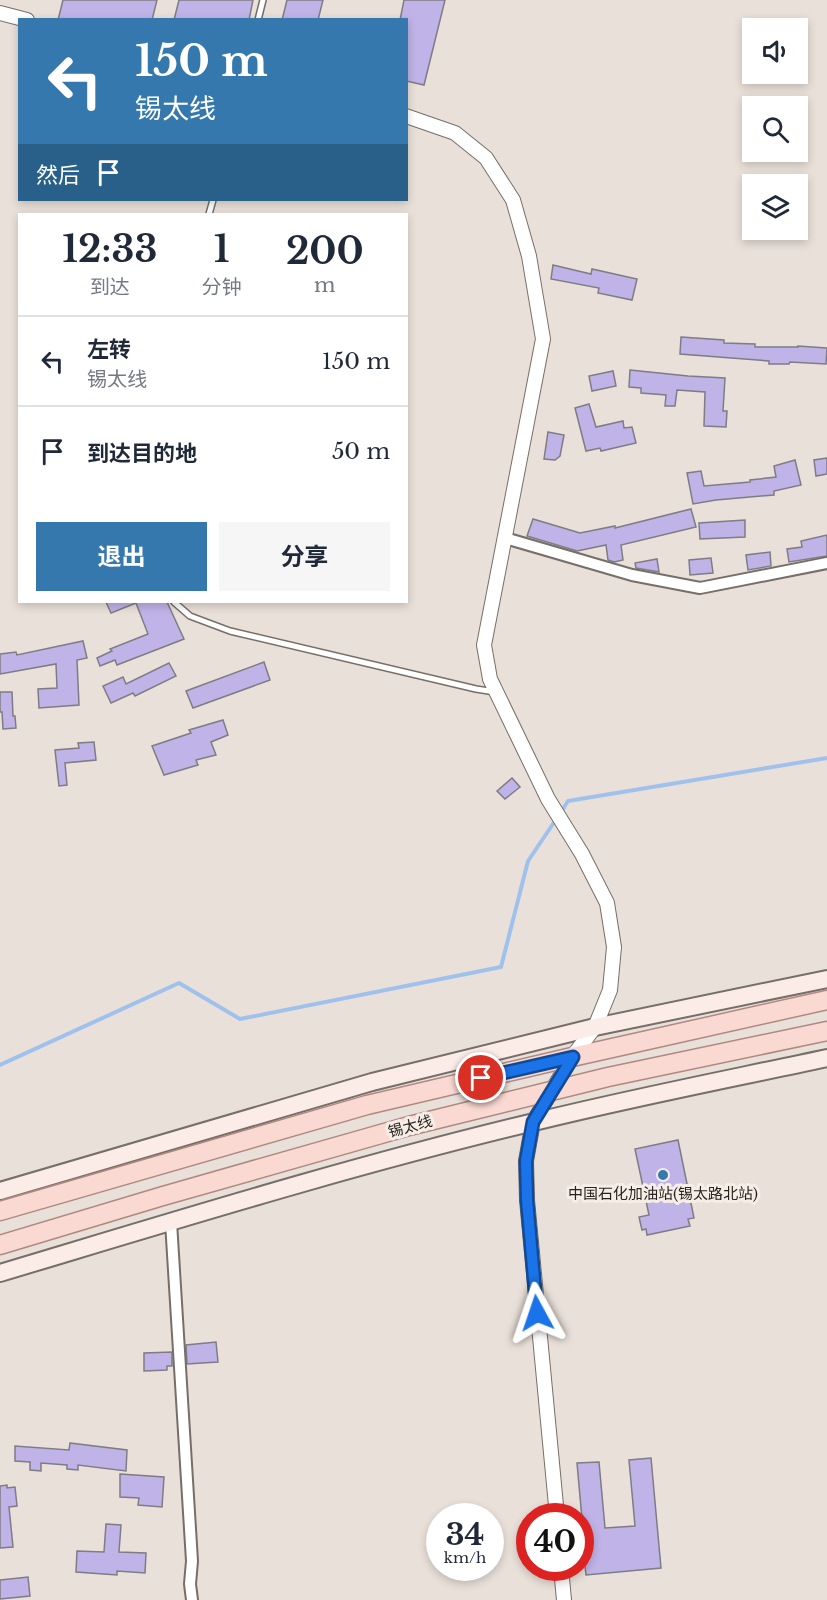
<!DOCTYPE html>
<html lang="zh">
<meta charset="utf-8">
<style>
:root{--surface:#fff;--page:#f6f6f7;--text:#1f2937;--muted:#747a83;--line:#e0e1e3;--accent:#3478ad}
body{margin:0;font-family:"Libre Baskerville","Noto Sans SC",serif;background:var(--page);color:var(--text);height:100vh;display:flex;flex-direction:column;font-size:22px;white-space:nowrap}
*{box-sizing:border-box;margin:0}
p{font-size:20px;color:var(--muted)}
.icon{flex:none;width:33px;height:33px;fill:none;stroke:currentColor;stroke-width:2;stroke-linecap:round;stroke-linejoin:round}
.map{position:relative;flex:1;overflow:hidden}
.panel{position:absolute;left:18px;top:213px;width:390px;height:390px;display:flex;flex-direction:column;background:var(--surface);border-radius:0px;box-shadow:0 3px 9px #0003}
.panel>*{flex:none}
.top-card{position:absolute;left:18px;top:18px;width:390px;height:183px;border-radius:0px;box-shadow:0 3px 9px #0003;background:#3478ad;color:#fff;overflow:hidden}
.buttons{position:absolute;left:742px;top:18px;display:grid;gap:12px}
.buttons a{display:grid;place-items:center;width:66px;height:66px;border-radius:0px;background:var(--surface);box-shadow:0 3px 9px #0003;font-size:30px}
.speed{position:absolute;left:426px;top:1503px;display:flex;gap:12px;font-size:30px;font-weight:700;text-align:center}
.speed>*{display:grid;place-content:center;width:78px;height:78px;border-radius:50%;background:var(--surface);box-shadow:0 3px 9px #0003;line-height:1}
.speed small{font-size:15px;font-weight:400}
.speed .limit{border:9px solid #d22;background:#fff;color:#111}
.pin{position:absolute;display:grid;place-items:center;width:51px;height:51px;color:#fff;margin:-26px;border:3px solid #fff;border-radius:50%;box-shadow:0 2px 6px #0007}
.me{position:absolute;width:66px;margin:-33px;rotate:355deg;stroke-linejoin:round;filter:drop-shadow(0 0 4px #0008)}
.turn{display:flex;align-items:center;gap:21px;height:126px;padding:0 18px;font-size:27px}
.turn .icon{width:78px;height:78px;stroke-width:2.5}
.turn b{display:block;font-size:42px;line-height:51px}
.then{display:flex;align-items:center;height:57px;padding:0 18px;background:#0003;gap:12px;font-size:22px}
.eta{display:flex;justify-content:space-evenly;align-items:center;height:102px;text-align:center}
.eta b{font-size:36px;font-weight:700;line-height:42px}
.button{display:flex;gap:12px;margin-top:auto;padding:12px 18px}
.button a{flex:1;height:69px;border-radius:0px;background:var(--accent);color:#fff;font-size:24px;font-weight:700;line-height:69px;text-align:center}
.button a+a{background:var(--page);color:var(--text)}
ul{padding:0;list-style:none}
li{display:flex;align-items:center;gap:18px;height:90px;padding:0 18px;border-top:2px solid var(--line)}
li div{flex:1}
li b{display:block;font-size:22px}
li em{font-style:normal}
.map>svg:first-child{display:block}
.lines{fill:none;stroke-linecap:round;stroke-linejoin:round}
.stream{stroke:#a1c1ed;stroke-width:4}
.building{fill:#c0b3e7;stroke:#7e7c85;stroke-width:1.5}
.service-casing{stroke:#766e68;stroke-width:8}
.minor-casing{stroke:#766e68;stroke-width:14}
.tertiary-casing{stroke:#766e68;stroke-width:16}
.secondary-casing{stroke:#766e68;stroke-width:20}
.primary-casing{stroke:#ae8981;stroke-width:21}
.service{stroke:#fff;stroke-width:5}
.minor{stroke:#fff;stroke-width:10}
.tertiary{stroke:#fff;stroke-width:14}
.secondary{stroke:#fcece8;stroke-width:16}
.primary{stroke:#fad9d2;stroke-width:18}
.route-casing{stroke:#114b97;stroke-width:15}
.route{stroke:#1a73e8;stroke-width:10}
.poi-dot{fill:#3478ad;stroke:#f6ede6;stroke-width:2}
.labels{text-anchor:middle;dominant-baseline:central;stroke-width:6;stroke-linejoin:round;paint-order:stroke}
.street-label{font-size:15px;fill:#272321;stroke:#f6ede6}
.poi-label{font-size:15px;fill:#272321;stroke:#f6ede6}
</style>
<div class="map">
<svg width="827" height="1600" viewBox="0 0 827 1600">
<rect width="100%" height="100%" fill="#e9e0d9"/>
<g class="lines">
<g class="stream">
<polyline points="561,812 568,801 827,758"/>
<polyline points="0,1065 179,983 240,1019 501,967 528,861 557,818"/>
</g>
</g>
<g class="building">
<polygon points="63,0 157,0 152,20 58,20"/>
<polygon points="179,0 253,0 249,20 174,20"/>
<polygon points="287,0 323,0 318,20 282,20"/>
<polygon points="404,0 445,0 424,85 406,81 406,20 400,20"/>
<polygon points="553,265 591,274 592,269 637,279 632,300 598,293 599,288 551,279"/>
<polygon points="681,337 724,340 724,343 755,344 755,347 798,347 798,346 827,348 826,364 790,362 789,364 769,364 769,361 680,354"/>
<polygon points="630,370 688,376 725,378 723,411 727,411 726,427 704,426 705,392 677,390 675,406 665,406 666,395 641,393 641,388 629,387"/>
<polygon points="613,371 616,386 592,391 589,376"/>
<polygon points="589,404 596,427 623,421 624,428 632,427 636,443 601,451 600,448 586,451 575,408"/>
<polygon points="548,432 564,435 560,456 555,460 544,459"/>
<polygon points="827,458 827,474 816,476 814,460"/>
<polygon points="795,460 801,485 774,491 774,495 716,500 693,504 687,473 701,471 704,486 750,482 750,480 776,477 774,466"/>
<polygon points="691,509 696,527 621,545 623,560 614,562 608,560 606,545 577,551 527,536 533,519 580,533 615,526 615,528"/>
<polygon points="745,520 745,537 700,539 699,523"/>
<polygon points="827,535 827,556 789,562 787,549 802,547 801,541"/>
<polygon points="770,552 771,566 748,570 746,555"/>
<polygon points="711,558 713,573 690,575 689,560"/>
<polygon points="657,559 659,572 636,568 635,563"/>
<polygon points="106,602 167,602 184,639 117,665 115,660 100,666 97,658 112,651 110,649 148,634 136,603 111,613"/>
<polygon points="83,641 87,658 77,660 79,705 39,708 38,689 57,688 56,664 0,674 0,654 16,652 17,655"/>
<polygon points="264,662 270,680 193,708 186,691"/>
<polygon points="169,663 176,676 135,696 133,693 111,703 103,686 123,677 126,684"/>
<polygon points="0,692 12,692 13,716 15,716 16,728 3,729 2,712 0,712"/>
<polygon points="223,720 228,735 211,742 216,755 196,760 198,765 164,775 152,746 191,733 189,730"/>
<polygon points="94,742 96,760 65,763 67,785 59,786 55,750 79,748 78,743"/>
<polygon points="512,778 520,787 505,799 497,791"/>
<polygon points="678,1140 694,1218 688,1219 690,1226 647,1235 646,1229 642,1230 639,1217 649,1215 635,1149"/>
<polygon points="216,1342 218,1362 187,1364 186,1345"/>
<polygon points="172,1352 172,1366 167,1366 167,1370 144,1371 144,1353"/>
<polygon points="70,1443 127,1450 126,1471 78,1465 78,1470 67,1469 67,1465 41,1463 41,1471 30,1470 30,1462 15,1461 15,1446 69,1450"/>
<polygon points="651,1458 661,1568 586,1575 581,1530 583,1530 577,1463 599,1462 605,1528 635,1526 629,1460"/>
<polygon points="120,1474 164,1477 162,1507 138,1505 139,1498 120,1497"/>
<polygon points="7,1485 7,1488 15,1487 17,1506 9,1507 13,1547 0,1548 0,1486"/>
<polygon points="106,1524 121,1525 119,1552 146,1553 145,1573 117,1571 117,1575 76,1572 77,1551 104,1552"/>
<polygon points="28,1577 30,1596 0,1599 0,1580"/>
</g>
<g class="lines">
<defs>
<g id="service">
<polyline points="258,20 263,0"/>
<polyline points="209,214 213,200"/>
<polyline points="174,602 190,616 230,631 476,689 495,692"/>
</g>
<g id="minor">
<polyline points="505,538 632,575 700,588 827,563"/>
<polyline points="171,1222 192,1561 190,1584 192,1600"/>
</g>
<g id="tertiary">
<polyline points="0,13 27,20"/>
<polyline points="406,116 455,133 486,158 513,200 529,256 543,339 484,645 490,679 548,799 582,854 607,903 614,947 610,990 595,1027 572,1057 533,1122 526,1161 527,1200 557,1516"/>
<polyline points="561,1568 564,1600"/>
</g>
<g id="secondary">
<polyline points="0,1191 372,1082 595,1027 827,979"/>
<path d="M 0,1273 C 177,1220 354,1165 534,1122 C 631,1098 729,1079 827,1058"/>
</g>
<g id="primary">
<polyline points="0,1211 367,1105 572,1057 827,1000"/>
<polyline points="0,1245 163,1196 409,1126 608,1077 827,1031"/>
</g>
</defs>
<use href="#service" class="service-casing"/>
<use href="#minor" class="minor-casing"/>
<use href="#tertiary" class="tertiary-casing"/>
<use href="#secondary" class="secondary-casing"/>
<use href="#primary" class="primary-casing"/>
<use href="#service" class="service"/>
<use href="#minor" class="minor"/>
<use href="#tertiary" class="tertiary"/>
<use href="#secondary" class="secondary"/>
<use href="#primary" class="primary"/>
</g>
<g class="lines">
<defs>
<polyline id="route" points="481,1078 573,1057 533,1122 526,1161 527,1200 537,1313"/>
</defs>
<use href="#route" class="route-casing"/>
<use href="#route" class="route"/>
</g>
<circle class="poi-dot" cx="663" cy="1175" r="6"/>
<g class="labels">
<g class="street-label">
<text transform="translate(410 1126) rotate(-15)">锡太线</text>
</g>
<g class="poi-label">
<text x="663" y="1193">中国石化加油站(锡太路北站)</text>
</g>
</g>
</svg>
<div class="buttons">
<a><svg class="icon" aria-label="sound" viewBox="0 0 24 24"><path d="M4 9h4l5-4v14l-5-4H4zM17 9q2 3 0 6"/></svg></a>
<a><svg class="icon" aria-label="search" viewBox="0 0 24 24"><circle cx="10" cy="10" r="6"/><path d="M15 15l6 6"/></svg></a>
<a><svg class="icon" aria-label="layers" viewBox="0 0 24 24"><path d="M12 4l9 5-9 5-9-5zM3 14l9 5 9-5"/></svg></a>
</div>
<div class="speed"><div>34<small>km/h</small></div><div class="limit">40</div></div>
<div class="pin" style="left:481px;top:1078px;background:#d93025"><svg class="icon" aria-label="arrive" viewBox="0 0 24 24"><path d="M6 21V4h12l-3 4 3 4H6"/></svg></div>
<svg class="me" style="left:537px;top:1313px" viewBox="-20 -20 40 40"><path d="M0-17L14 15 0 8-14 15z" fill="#1a73e8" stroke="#fff" stroke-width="4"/></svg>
<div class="top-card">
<div class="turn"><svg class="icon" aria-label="left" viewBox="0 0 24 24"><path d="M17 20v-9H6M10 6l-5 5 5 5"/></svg><div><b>150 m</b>锡太线</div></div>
<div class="then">然后<svg class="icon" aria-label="arrive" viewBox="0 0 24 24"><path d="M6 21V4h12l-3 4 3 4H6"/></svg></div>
</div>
<section class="panel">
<div class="eta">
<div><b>12:33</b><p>到达</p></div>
<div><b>1</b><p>分钟</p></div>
<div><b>200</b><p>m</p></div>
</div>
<ul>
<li><svg class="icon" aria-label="left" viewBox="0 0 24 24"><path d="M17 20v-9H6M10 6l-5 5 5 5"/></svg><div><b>左转</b><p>锡太线</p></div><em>150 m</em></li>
<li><svg class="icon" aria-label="arrive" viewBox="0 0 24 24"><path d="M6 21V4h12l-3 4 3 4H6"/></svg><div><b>到达目的地</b></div><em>50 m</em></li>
</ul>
<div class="button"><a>退出</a><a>分享</a></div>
</section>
</div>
